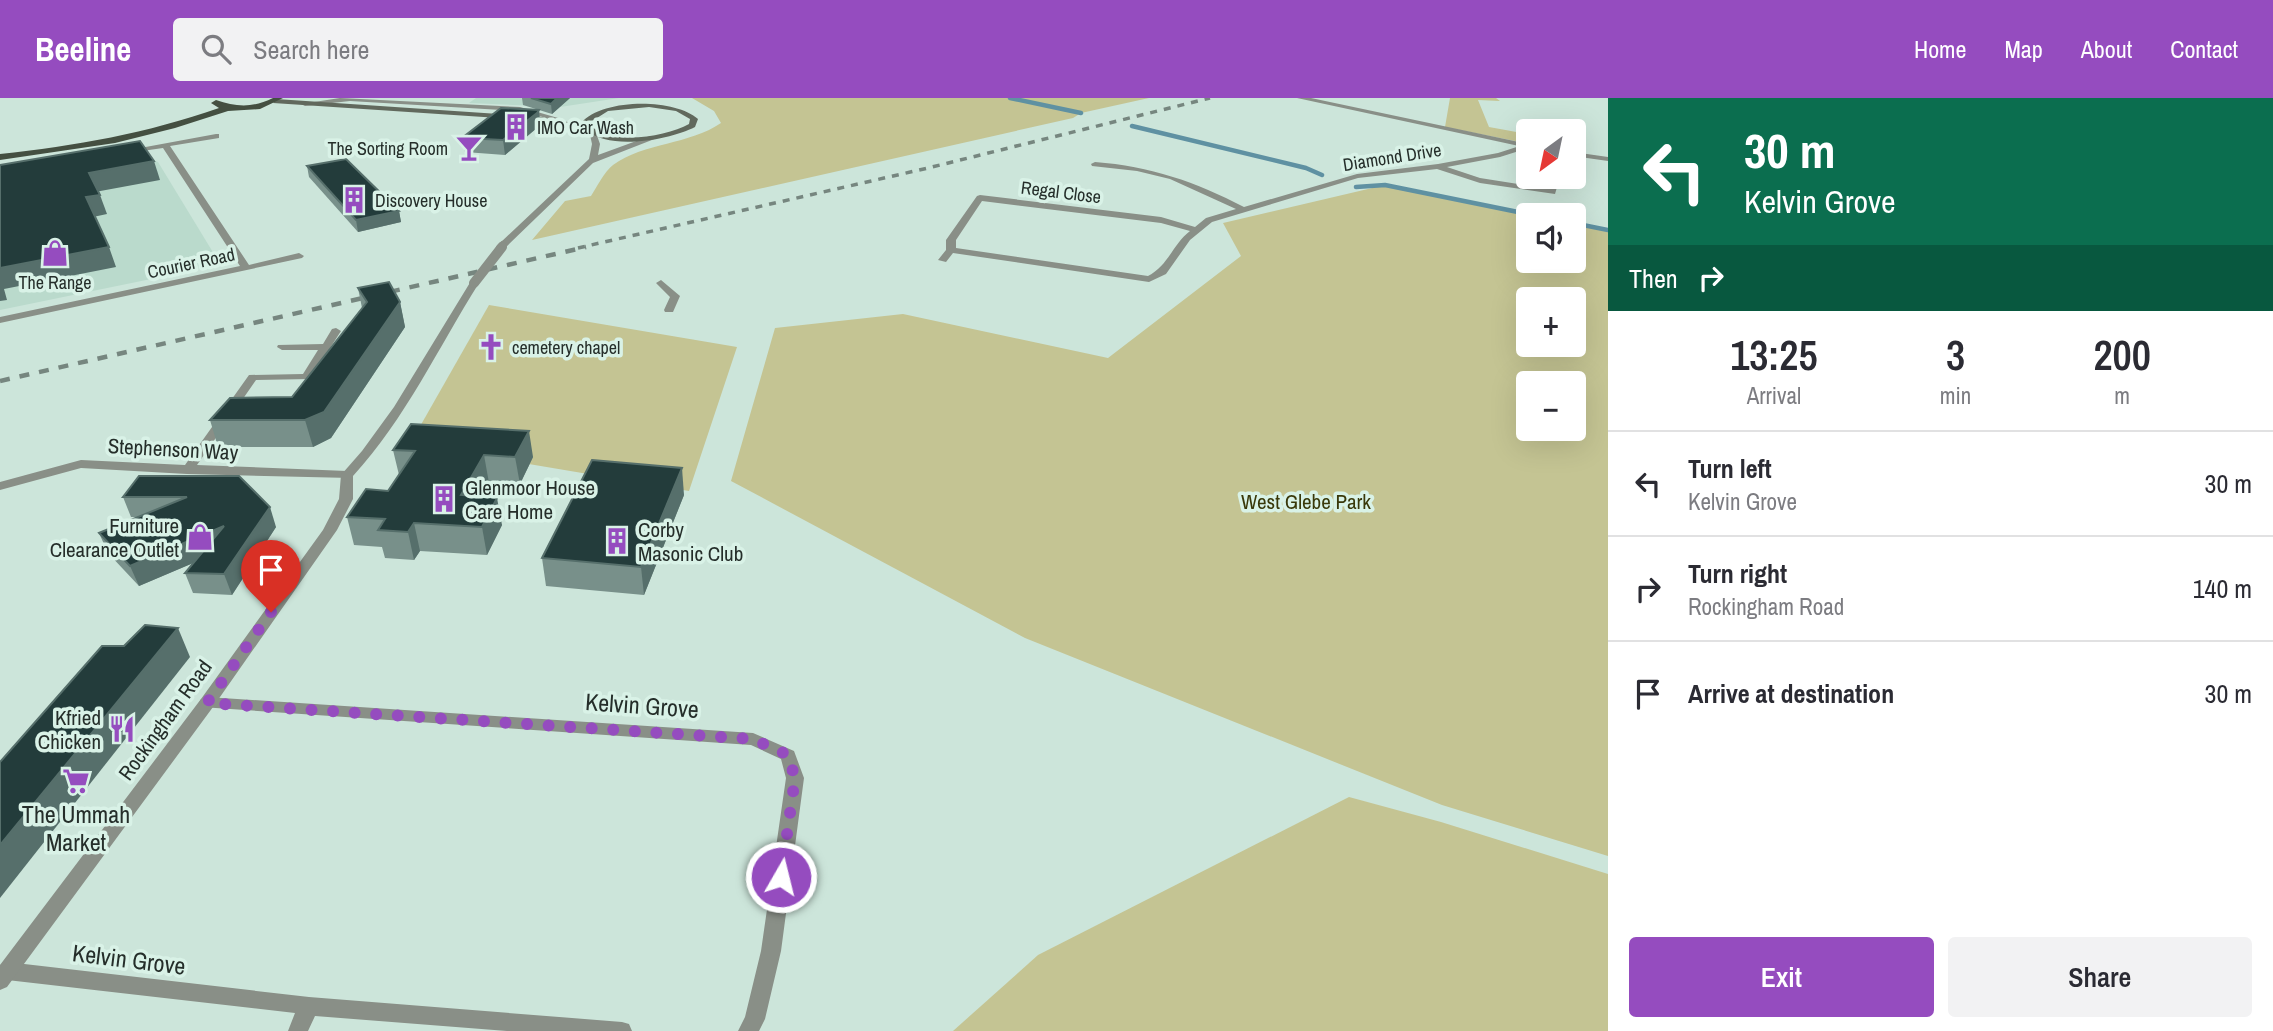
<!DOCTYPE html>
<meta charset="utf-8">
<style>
:root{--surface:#fff;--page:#f2f2f3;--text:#2b2b33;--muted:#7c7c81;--line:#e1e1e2;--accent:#954cbf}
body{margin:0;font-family:"Archivo Narrow",sans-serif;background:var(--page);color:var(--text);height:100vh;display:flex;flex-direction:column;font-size:26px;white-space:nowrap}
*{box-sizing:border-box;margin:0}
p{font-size:23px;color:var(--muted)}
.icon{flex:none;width:38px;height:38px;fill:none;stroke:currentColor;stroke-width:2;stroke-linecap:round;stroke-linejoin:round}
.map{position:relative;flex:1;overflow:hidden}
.drawer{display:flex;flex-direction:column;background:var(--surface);width:665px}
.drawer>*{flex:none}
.hud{background:#0b6e4f;color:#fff;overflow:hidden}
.needle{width:46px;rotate:213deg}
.tools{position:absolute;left:1516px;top:21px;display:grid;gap:14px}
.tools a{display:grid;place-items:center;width:70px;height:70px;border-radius:7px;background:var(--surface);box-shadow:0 7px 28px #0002;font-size:35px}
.pin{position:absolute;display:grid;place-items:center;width:60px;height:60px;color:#fff;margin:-72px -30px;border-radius:50% 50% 50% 0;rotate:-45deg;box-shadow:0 0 7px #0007}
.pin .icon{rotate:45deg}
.me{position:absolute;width:77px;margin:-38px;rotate:8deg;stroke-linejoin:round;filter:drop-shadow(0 0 5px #0008)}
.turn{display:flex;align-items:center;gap:24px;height:147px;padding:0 21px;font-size:32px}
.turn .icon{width:91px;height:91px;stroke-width:2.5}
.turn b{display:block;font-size:49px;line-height:60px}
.then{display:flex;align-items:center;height:66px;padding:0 21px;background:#0003;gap:14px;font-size:26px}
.eta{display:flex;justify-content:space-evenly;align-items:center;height:119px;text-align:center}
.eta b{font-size:42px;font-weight:600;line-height:49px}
.action{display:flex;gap:14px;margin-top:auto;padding:14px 21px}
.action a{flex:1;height:80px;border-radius:7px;background:var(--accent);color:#fff;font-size:28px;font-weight:600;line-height:80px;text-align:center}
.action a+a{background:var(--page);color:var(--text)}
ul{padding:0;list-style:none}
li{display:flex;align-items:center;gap:21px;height:105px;padding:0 21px;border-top:2px solid var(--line)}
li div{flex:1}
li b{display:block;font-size:26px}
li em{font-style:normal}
header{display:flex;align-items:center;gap:42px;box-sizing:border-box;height:98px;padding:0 35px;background:var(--accent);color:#fff}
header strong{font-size:33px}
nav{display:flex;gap:38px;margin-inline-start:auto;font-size:24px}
.search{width:490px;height:63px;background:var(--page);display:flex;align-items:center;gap:18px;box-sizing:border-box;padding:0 24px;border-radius:7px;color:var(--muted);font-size:26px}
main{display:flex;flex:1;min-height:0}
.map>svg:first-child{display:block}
.built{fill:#badacc}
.green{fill:#c4c493;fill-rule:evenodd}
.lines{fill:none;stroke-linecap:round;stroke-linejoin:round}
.stream{stroke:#5f91a2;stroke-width:4.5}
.minor{fill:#898f87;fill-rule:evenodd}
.tertiary{fill:#898f87;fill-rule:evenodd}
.secondary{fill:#61695d;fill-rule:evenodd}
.primary{fill:#444f41;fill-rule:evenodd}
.rail-far1{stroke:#76867f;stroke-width:3.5;stroke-dasharray:7 7;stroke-linecap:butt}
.rail{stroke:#76867f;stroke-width:4.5;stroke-dasharray:10 10;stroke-linecap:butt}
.tertiary-bridge-far1{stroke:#898f87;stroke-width:8}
.tertiary-bridge{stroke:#898f87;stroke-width:10}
.wall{fill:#78908a}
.shaded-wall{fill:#566f6b}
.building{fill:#233c3b;stroke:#566f6b;stroke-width:2}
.route{stroke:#954cbf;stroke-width:12;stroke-dasharray:0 21.6}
.labels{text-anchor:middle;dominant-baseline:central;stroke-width:7;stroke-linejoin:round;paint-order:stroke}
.far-poi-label{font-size:18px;fill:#252e2a;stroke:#d9f2e7;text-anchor:start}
.far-street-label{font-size:18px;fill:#252e2a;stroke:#d9f2e7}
.street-label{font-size:21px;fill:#252e2a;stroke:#d9f2e7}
.poi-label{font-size:21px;fill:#252e2a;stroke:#d9f2e7;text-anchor:start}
.park-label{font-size:21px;fill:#393809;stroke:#d9f2e7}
.near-street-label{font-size:24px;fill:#252e2a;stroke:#d9f2e7}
.near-poi-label{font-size:24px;fill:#252e2a;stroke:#d9f2e7}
</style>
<header>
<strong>Beeline</strong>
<div class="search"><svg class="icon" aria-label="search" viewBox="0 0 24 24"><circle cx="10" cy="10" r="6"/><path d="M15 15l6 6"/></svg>Search here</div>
<nav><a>Home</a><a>Map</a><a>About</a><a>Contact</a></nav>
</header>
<main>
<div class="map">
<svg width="1608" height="933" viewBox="0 0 1608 933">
<rect width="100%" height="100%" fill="#cce5da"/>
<g class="built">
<polygon points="476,0 619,0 560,9 469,5"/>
<polygon points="150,61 158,64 214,156 210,162 190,173 0,212 0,87"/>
</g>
<g class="green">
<path d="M 692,0 L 1149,0 L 1081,15 L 1073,20 L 532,142 L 565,103 L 591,98 C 597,89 604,74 613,67 C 645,44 689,47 721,25 L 714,13 Z"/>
<polygon points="1450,0 1496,0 1500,3 1478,2 1489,29 1527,36 1520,44 1445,29"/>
<path d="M 1385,87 L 1533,117 L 1528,117 L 1528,163 L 1573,163 L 1573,125 L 1608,132 L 1608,758 L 1442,707 L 1025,540 L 731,383 L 775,230 L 903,216 L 1108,260 L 1241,158 L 1223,125 ZM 1528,201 L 1573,201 L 1573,247 L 1528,247 ZM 1573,285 L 1573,331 L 1528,331 L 1528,285 Z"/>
<polygon points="489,207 737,249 689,393 410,346"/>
<polygon points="1349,699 1441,724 1608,776 1608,933 953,933 1038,857"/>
</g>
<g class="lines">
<g class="stream">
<polyline points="1010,0 1081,15"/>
<polyline points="1132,28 1306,70 1322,77"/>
<polyline points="1356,89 1385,87 1533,117"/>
<polyline points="1573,125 1608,132"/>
</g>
<g class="minor">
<polygon points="340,0 520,9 558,20 554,22 520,13 350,3 305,8 301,6"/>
<polygon points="216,36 219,36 219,40 170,48 249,167 299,155 304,158 302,160 0,225 0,219 240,168 163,50 128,55 124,53"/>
<path d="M 1526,46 L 1528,50 L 1500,59 L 1447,69 L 1480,80 L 1549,91 L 1552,79 L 1560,79 L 1555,96 L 1480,85 L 1437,71 L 1358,80 L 1212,124 L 1190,142 L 1166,176 L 1149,184 L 953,155 L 946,164 L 938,162 L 946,152 L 946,142 L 977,98 L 980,97 L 1161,119 L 1195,129 L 1206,120 L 1236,111 L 1170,81 L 1137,73 L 1092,68 L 1091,66 L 1095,64 C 1150,68 1196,84 1244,109 L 1357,76 L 1438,66 L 1498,55 ZM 982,103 L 1161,125 L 1190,133 C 1173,146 1168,168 1148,178 L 956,150 L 956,142 Z"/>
<polygon points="661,182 680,198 673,214 665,214 664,212 670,199 656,185"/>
<polygon points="336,230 341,233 310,281 256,282 197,367 347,373 351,374 353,377 351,380 187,376 81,370 0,392 0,384 81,362 185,367 249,277 303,276 318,252 282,252 277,249 278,247 323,246 332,231"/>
<polygon points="207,599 753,635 794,653 804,680 781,853 765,921 759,933 738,933 745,919 761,853 786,680 781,661 751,647 201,609 199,605 201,601"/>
<polygon points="7,864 309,899 622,924 629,926 632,933 507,933 315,918 308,933 288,933 295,915 7,882 0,879 0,867"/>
</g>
<g class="tertiary">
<polygon points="1297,0 1311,0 1528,46 1528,50"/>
<polygon points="589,32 595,32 600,46 598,57 650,38 657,40 593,65 506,149 500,149 500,145 589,61 592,46"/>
<polygon points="1573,54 1608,59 1608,63 1573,58"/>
<path d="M 471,183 L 479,185 C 438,250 406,320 353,378 L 353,401 L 337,432 L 213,609 L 7,889 L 0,892 L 0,867 L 201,601 L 323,432 L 339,401 L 341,377 L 362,353 L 394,309 Z"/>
</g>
<path class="secondary" d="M 276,1 L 542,19 L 583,27 L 581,25 C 602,0 675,0 698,21 L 695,29 C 670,42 608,53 587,32 L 542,23 L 273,5 ZM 649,9 L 676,13 L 690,21 L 689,26 C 665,39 608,49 589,25 L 608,13 Z"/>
<path class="primary" d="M 273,0 L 283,0 L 260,11 L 228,13 L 175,30 L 115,45 L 0,62 L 0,56 C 75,48 148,35 219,10 L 211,5 L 216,2 C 236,9 253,10 273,0 Z"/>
<polyline class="rail-far1" points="578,150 928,70 1210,0"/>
<polyline class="rail" points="0,283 586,149"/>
<polyline class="tertiary-bridge-far1" points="500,150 503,147"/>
<polyline class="tertiary-bridge" points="474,185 502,149"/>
</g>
<g class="wall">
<polygon points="522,0 570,0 552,16 523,7"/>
<polygon points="539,12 540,26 538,29 505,57 465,54 462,40"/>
<polygon points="307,68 399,113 401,124 358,134 309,79"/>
<polygon points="358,190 400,204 405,229 331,340 313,349 218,349 210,322 292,299 362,210"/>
<polygon points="393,352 533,359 520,386 489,385 481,399 502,427 487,457 420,453 414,462 385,460 382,449 354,447 347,419 388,393 399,377"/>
<polygon points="139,378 276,429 232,497 193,495 185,475 193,465 139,488 108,455 99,435 137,419 131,419 123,399"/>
<polygon points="684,397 644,497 546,488 542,460"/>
</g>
<g class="shaded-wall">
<polygon points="557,0 570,0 552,16 551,6"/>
<polygon points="539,12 540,26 538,29 505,57 503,42"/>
<polygon points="154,63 160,82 95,94 89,75"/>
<polygon points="100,97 107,116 93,119 86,99"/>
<polygon points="399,113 401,124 358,134 356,122"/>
<polygon points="109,149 116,169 4,191 7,202 0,203 0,170"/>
<polygon points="400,204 405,229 331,340 313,349 305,322"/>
<polygon points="529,333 533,359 520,386 515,359"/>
<polygon points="484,357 489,385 466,425 461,397"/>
<polygon points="682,370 684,397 644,497 641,469"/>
<polygon points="497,400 502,427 487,457 482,429"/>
<polygon points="270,409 276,429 232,497 224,476"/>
<polygon points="414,425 420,453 414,462 408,434"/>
<polygon points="224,428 231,449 139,488 130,468"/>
<polygon points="178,530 190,559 0,800 0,747"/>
</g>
<g class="building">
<polygon points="531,0 557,0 551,6"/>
<polygon points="501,10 539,12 537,15 503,42 462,40"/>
<polygon points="140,43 154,63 89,75 100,97 86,99 109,149 0,170 0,67"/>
<polygon points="346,61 399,113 356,122 307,68"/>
<polygon points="389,184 400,204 324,314 305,322 210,322 230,300 292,299 367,204 358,190"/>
<polygon points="411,326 529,333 515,359 484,357 461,397 497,400 482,429 414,425 408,434 378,432 385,421 347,419 366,391 388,393 415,353 393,352"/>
<polygon points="592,362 682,370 641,469 542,460"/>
<polygon points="139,378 239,378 270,409 224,476 185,475 224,428 130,468 99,435 187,399 123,399"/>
<polygon points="145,527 178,530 0,747 0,664 102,548 124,548"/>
</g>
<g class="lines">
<polyline class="route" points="271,514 207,605 753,641 788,657 795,680 781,779"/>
</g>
<defs>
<symbol id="building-bare" viewBox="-9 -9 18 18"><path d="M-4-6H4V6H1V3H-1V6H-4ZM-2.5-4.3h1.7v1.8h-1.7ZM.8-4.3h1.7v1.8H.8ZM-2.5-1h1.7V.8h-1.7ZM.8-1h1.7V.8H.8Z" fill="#954cbf" stroke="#d9f2e7" stroke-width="2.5" paint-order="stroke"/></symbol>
<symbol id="bar-bare" viewBox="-9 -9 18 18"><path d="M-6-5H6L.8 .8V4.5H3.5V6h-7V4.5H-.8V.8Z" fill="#954cbf" stroke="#d9f2e7" stroke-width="2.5" paint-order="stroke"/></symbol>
<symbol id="shop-bare" viewBox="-9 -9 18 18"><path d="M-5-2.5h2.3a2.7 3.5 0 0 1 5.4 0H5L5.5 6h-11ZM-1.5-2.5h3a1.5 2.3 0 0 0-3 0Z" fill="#954cbf" stroke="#d9f2e7" stroke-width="2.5" paint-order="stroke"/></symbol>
<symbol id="church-bare" viewBox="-9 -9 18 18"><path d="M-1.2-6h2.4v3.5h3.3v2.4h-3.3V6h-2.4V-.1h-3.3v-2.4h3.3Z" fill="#954cbf" stroke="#d9f2e7" stroke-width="2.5" paint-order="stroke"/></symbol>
<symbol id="restaurant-bare" viewBox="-9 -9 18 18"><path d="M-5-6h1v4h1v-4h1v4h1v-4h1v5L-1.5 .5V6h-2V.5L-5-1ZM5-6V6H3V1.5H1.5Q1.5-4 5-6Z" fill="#954cbf" stroke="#d9f2e7" stroke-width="2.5" paint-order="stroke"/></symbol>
<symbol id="supermarket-bare" viewBox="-9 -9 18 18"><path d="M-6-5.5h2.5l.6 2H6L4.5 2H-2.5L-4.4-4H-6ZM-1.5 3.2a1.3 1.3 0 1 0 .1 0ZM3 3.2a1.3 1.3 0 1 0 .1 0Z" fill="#954cbf" stroke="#d9f2e7" stroke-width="2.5" paint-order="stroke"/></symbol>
</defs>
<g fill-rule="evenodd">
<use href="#building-bare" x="497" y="10" width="38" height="38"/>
<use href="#bar-bare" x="450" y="31" width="38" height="38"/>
<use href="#building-bare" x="335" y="83" width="38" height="38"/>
<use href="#shop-bare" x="36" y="136" width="38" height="38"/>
<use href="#church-bare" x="472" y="230" width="38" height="38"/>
<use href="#building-bare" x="425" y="382" width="38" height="38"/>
<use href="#shop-bare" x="181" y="420" width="38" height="38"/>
<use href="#building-bare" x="598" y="424" width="38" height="38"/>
<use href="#restaurant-bare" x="103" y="612" width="38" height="38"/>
<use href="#supermarket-bare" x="57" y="664" width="38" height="38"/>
</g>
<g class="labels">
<g class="far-poi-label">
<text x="537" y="29">IMO Car Wash</text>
<text x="448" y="50" text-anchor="end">The Sorting Room</text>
<text x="375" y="102">Discovery House</text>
<text x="55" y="184" text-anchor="middle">The Range</text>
<text x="512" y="249">cemetery chapel</text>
</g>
<g class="far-street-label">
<text transform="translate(1392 59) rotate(-9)">Diamond Drive</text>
<text transform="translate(1061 94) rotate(7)">Regal Close</text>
<text transform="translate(191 165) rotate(-12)">Courier Road</text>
</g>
<g class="street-label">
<text transform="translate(173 351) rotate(3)">Stephenson Way</text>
<text transform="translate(165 622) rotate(-54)">Rockingham Road</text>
</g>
<g class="poi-label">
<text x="465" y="389">Glenmoor House<tspan x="465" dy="24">Care Home</tspan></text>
<text x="179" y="427" text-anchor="end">Furniture<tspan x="179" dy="24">Clearance Outlet</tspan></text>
<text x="638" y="431">Corby<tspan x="638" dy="24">Masonic Club</tspan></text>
<text x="101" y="619" text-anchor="end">Kfried<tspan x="101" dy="24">Chicken</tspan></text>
</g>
<g class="park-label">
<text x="1306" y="403">West Glebe Park</text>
</g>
<g class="near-street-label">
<text transform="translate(642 607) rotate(4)">Kelvin Grove</text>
<text transform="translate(129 861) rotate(7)">Kelvin Grove</text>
</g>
<g class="near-poi-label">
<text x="76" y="716">The Ummah<tspan x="76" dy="28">Market</tspan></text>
</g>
</g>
</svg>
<div class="tools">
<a><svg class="needle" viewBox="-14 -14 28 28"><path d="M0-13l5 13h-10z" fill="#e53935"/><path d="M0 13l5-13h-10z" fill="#7c7c81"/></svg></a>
<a><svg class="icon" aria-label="sound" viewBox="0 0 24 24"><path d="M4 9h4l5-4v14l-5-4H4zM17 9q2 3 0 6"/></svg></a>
<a>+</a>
<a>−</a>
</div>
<div class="pin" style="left:271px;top:514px;background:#d93025"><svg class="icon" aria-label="arrive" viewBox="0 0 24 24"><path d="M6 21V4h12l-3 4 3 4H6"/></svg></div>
<svg class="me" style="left:781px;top:779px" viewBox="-20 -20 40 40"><circle r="17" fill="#954cbf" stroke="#fff" stroke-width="3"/><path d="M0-11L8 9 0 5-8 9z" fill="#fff"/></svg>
</div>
<section class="drawer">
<div class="hud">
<div class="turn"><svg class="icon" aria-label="left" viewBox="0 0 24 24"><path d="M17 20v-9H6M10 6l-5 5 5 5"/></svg><div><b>30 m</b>Kelvin Grove</div></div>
<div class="then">Then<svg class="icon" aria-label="right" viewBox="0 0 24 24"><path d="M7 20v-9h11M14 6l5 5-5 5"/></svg></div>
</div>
<div class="eta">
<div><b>13:25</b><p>Arrival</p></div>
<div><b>3</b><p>min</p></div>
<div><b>200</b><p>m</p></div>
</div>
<ul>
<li><svg class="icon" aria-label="left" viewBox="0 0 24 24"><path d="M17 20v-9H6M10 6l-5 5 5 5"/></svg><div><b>Turn left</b><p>Kelvin Grove</p></div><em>30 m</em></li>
<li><svg class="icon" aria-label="right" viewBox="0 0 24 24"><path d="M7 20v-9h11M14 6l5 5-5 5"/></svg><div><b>Turn right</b><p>Rockingham Road</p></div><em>140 m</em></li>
<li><svg class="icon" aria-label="arrive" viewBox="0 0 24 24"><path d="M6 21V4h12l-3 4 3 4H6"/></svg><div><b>Arrive at destination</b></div><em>30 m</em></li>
</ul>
<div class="action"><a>Exit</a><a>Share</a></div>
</section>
</main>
